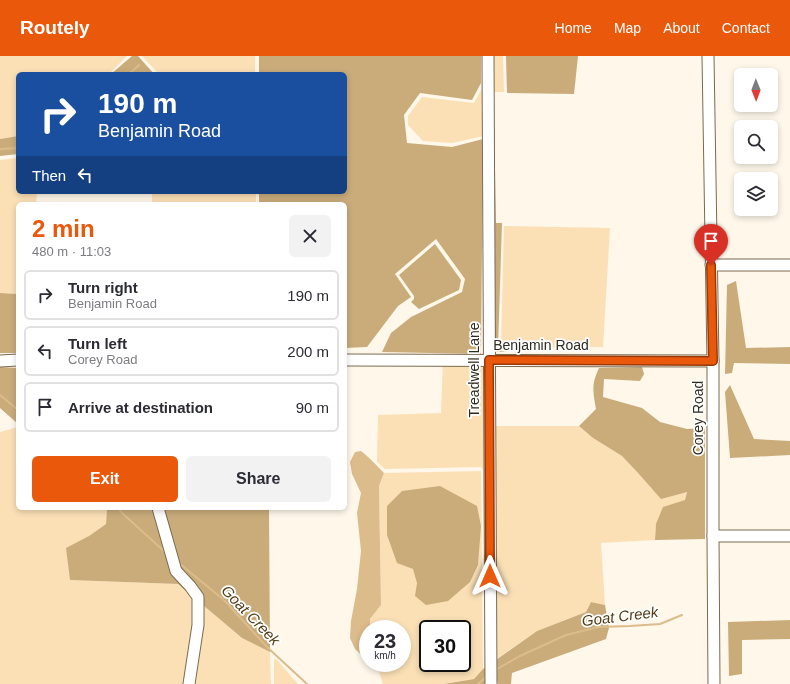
<!DOCTYPE html>
<meta charset="utf-8">
<style>
:root{--surface:#fff;--page:#f2f2f3;--text:#2b2b33;--muted:#7c7c81;--line:#e1e1e2;--accent:#ea580c}
body{margin:0;font-family:Helvetica,sans-serif;background:var(--page);color:var(--text);height:100vh;display:flex;flex-direction:column;font-size:15px;white-space:nowrap}
*{box-sizing:border-box;margin:0}
p{font-size:13px;color:var(--muted)}
.icon{flex:none;width:22px;height:22px;fill:none;stroke:currentColor;stroke-width:2;stroke-linecap:round;stroke-linejoin:round}
.map{position:relative;flex:1;overflow:hidden}
.details{position:absolute;left:16px;top:146px;width:331px;height:308px;display:flex;flex-direction:column;background:var(--surface);border-radius:6px;box-shadow:0 2px 6px #0003}
.details>*{flex:none}
.hud{position:absolute;left:16px;top:16px;width:331px;height:122px;border-radius:6px;box-shadow:0 2px 6px #0003;background:#1a4fa0;color:#fff;overflow:hidden}
.needle{width:26px;rotate:179deg}
.controls{position:absolute;left:734px;top:12px;display:grid;gap:8px}
.controls a{display:grid;place-items:center;width:44px;height:44px;border-radius:6px;background:var(--surface);box-shadow:0 2px 6px #0003;font-size:20px}
.speed{position:absolute;left:359px;top:564px;display:flex;gap:8px;font-size:20px;font-weight:700;text-align:center}
.speed>*{display:grid;place-content:center;width:52px;height:52px;border-radius:50%;background:var(--surface);box-shadow:0 2px 6px #0003;line-height:1}
.speed small{font-size:10px;font-weight:400}
.speed .limit{border:2px solid #111;border-radius:6px;background:#fff;color:#111}
.pin{position:absolute;display:grid;place-items:center;width:34px;height:34px;color:#fff;margin:-41px -17px;border-radius:50% 50% 50% 0;rotate:-45deg;box-shadow:0 0 4px #0007}
.pin .icon{rotate:45deg}
.me{position:absolute;width:44px;margin:-22px;rotate:0deg;stroke-linejoin:round;filter:drop-shadow(0 0 3px #0008)}
.turn{display:flex;align-items:center;gap:14px;height:84px;padding:0 16px;font-size:18px}
.turn .icon{width:52px;height:52px;stroke-width:2.5}
.turn b{display:block;font-size:28px;line-height:34px}
.then{display:flex;align-items:center;height:38px;padding:0 16px;background:#0003;gap:8px;font-size:15px}
.round{display:grid;place-items:center;flex:none;width:42px;height:42px;border-radius:6px;background:var(--page)}
.overview{display:flex;align-items:center;justify-content:space-between;height:68px;padding:0 16px}
h1{font-size:24px;font-weight:600;line-height:30px;color:var(--accent)}
.button{display:flex;gap:8px;margin-top:auto;padding:8px 16px}
.button a{flex:1;height:46px;border-radius:6px;background:var(--accent);color:#fff;font-size:16px;font-weight:600;line-height:46px;text-align:center}
.button a+a{background:var(--page);color:var(--text)}
ul{padding:0;list-style:none}
li{display:flex;align-items:center;gap:12px;height:50px;margin:0 8px 6px;padding:0 8px;border:2px solid var(--line);border-radius:6px}
li div{flex:1}
li b{display:block;font-size:15px}
li em{font-style:normal}
header{display:flex;align-items:center;gap:24px;box-sizing:border-box;height:56px;padding:0 20px;background:var(--accent);color:#fff}
header strong{font-size:19px}
nav{display:flex;gap:22px;margin-inline-start:auto;font-size:14px}
.map>svg:first-child{display:block}
.green{fill:#fbe0b6;fill-rule:evenodd}
.forest{fill:#caac7b}
.water{fill:#dbbc8a}
.lines{fill:none;stroke-linecap:round;stroke-linejoin:round}
.stream{stroke:#dbbc8a;stroke-width:2}
.minor-casing{stroke:#7b6a4f;stroke-width:13}
.minor{stroke:#fff;stroke-width:11}
.route-casing{stroke:#983908;stroke-width:10}
.route{stroke:#ea580c;stroke-width:7}
.labels{text-anchor:middle;dominant-baseline:central;stroke-width:3.5;stroke-linejoin:round;paint-order:stroke}
.street-label{font-size:14px;fill:#312a1e;stroke:#fff}
.water-label{font-size:15px;font-style:italic;fill:#523c15;stroke:#fff}
</style>
<header>
<strong>Routely</strong>
<nav><a>Home</a><a>Map</a><a>About</a><a>Contact</a></nav>
</header>
<div class="map">
<svg width="790" height="628" viewBox="0 0 790 628">
<rect width="100%" height="100%" fill="#fef7ea"/>
<g class="green">
<polygon points="0,0 127,0 109,18 18,18 18,80 0,83"/>
<polygon points="142,0 255,0 255,18 158,18 157,16"/>
<polygon points="484,0 503,0 504,36 491,36 495,95 495,116 486,114 484,80 452,87 423,85 408,69 408,60 422,41 474,47 484,29"/>
<polygon points="18,102 18,136 37,136 36,148 18,148 18,238 0,237 0,104"/>
<rect x="152" y="136" width="104" height="12"/>
<polygon points="504,170 610,172 603,291 501,292"/>
<polygon points="484,300 486,606 483,413 481,411 385,413 377,406 378,359 441,357 443,301"/>
<polygon points="496,370 579,370 593,382 622,400 638,417 652,433 687,435 685,444 656,468 655,484 601,487 605,549 591,546 586,556 537,575 495,604"/>
<polygon points="18,371 18,452 107,452 106,468 89,480 70,524 178,528 242,582 270,596 271,628 0,628 0,376"/>
<path d="M 481,415 L 483,613 L 474,623 L 444,628 L 383,628 L 376,607 L 402,607 L 402,573 L 370,573 L 370,563 L 381,549 L 379,430 L 384,417 ZM 428,573 L 462,573 L 462,607 L 428,607 Z"/>
<polygon points="274,603 277,604 298,628 274,628"/>
</g>
<g class="forest">
<polygon points="132,0 138,0 154,18 111,18"/>
<polygon points="259,0 481,0 481,27 472,44 420,37 404,59 407,87 452,91 483,83 481,298 382,296 391,277 411,261 462,236 465,223 436,183 395,218 411,241 398,250 367,291 345,292 345,148 259,148 259,136 345,136 345,18 259,18"/>
<polygon points="506,0 578,0 574,38 507,37"/>
<polygon points="18,80 18,98 0,100 0,83"/>
<polygon points="486,114 495,116 496,167 502,167 498,292 500,295 507,296 488,296"/>
<polygon points="435,188 461,224 459,234 419,253 411,246 414,243 414,240 399,219"/>
<polygon points="736,225 746,292 790,291 790,308 734,307 732,317 725,318 727,229"/>
<polygon points="0,237 18,238 18,297 0,297"/>
<polygon points="0,311 18,312 18,368 0,352"/>
<path d="M 642,311 L 644,318 L 640,325 L 604,323 L 603,341 L 642,352 L 660,366 L 687,373 L 705,372 L 705,483 L 655,484 L 656,468 L 663,451 L 685,444 L 687,436 L 661,443 L 638,417 L 622,400 L 593,382 L 579,370 L 596,353 C 593,335 591,329 599,312 Z"/>
<polygon points="730,329 754,383 790,385 790,399 730,402 725,336"/>
<polygon points="440,430 477,450 481,470 478,509 470,526 448,545 426,549 415,540 417,527 413,513 397,507 387,479 387,450 402,435"/>
<polygon points="107,452 269,452 270,596 242,582 178,528 70,524 66,492 89,480 106,468"/>
<polygon points="591,546 605,549 609,572 606,583 512,617 511,628 498,628 497,624 490,628 444,628 474,623 483,613 537,575 586,556"/>
<polygon points="790,564 790,583 742,584 742,618 729,620 728,566"/>
</g>
<path class="water" d="M 361,395 C 369,401 377,410 384,417 L 379,430 L 381,549 L 370,563 L 370,573 L 368,573 L 368,600 L 365,602 L 355,593 L 350,582 L 351,565 L 357,533 L 361,495 L 357,457 L 361,437 L 352,418 L 350,406 L 355,396 Z"/>
<g class="lines">
<g class="stream">
<polyline points="129,18 139,9"/>
<polyline points="0,93 18,92"/>
<polyline points="0,339 18,354"/>
<polyline points="118,452 122,457 165,496"/>
<polyline points="179,507 225,545 267,591 307,628"/>
<polyline points="497,613 520,600 566,579 599,571 630,570 660,568 682,559"/>
<polyline points="478,628 485,622"/>
</g>
<defs>
<g id="minor">
<polyline points="488,0 491,628"/>
<polyline points="708,0 713,305 713,480 714,628"/>
<polyline points="711,209 790,209"/>
<polyline points="345,304 713,305"/>
<polyline points="0,305 18,304"/>
<polyline points="158,452 176,515 190,530 198,541 198,569 189,628"/>
<polyline points="713,480 790,480"/>
</g>
</defs>
<use href="#minor" class="minor-casing"/>
<use href="#minor" class="minor"/>
</g>
<g class="lines">
<defs>
<polyline id="route" points="490,520 489,304 713,305 711,209"/>
</defs>
<use href="#route" class="route-casing"/>
<use href="#route" class="route"/>
</g>
<g class="labels">
<g class="street-label">
<text x="541" y="289">Benjamin Road</text>
<text transform="translate(474 314) rotate(-90)">Treadwell Lane</text>
<text transform="translate(698 362) rotate(-90)">Corey Road</text>
</g>
<g class="water-label">
<text transform="translate(251 559) rotate(46)">Goat Creek</text>
<text transform="translate(620 560) rotate(-7)">Goat Creek</text>
</g>
</g>
</svg>
<div class="controls">
<a><svg class="needle" viewBox="-14 -14 28 28"><path d="M0-13l5 13h-10z" fill="#e53935"/><path d="M0 13l5-13h-10z" fill="#7c7c81"/></svg></a>
<a><svg class="icon" aria-label="search" viewBox="0 0 24 24"><circle cx="10" cy="10" r="6"/><path d="M15 15l6 6"/></svg></a>
<a><svg class="icon" aria-label="layers" viewBox="0 0 24 24"><path d="M12 4l9 5-9 5-9-5zM3 14l9 5 9-5"/></svg></a>
</div>
<div class="speed"><div>23<small>km/h</small></div><div class="limit">30</div></div>
<div class="pin" style="left:711px;top:209px;background:#d93025"><svg class="icon" aria-label="arrive" viewBox="0 0 24 24"><path d="M6 21V4h12l-3 4 3 4H6"/></svg></div>
<svg class="me" style="left:490px;top:520px" viewBox="-20 -20 40 40"><path d="M0-17L14 15 0 8-14 15z" fill="#ea580c" stroke="#fff" stroke-width="4"/></svg>
<div class="hud">
<div class="turn"><svg class="icon" aria-label="right" viewBox="0 0 24 24"><path d="M7 20v-9h11M14 6l5 5-5 5"/></svg><div><b>190 m</b>Benjamin Road</div></div>
<div class="then">Then<svg class="icon" aria-label="left" viewBox="0 0 24 24"><path d="M17 20v-9H6M10 6l-5 5 5 5"/></svg></div>
</div>
<section class="details">
<div class="overview"><div><h1>2 min</h1><p>480 m · 11:03</p></div><a class="round"><svg class="icon" aria-label="close" viewBox="0 0 24 24"><path d="M6 6l12 12M18 6L6 18"/></svg></a></div>
<ul>
<li><svg class="icon" aria-label="right" viewBox="0 0 24 24"><path d="M7 20v-9h11M14 6l5 5-5 5"/></svg><div><b>Turn right</b><p>Benjamin Road</p></div><em>190 m</em></li>
<li><svg class="icon" aria-label="left" viewBox="0 0 24 24"><path d="M17 20v-9H6M10 6l-5 5 5 5"/></svg><div><b>Turn left</b><p>Corey Road</p></div><em>200 m</em></li>
<li><svg class="icon" aria-label="arrive" viewBox="0 0 24 24"><path d="M6 21V4h12l-3 4 3 4H6"/></svg><div><b>Arrive at destination</b></div><em>90 m</em></li>
</ul>
<div class="button"><a>Exit</a><a>Share</a></div>
</section>
</div>
